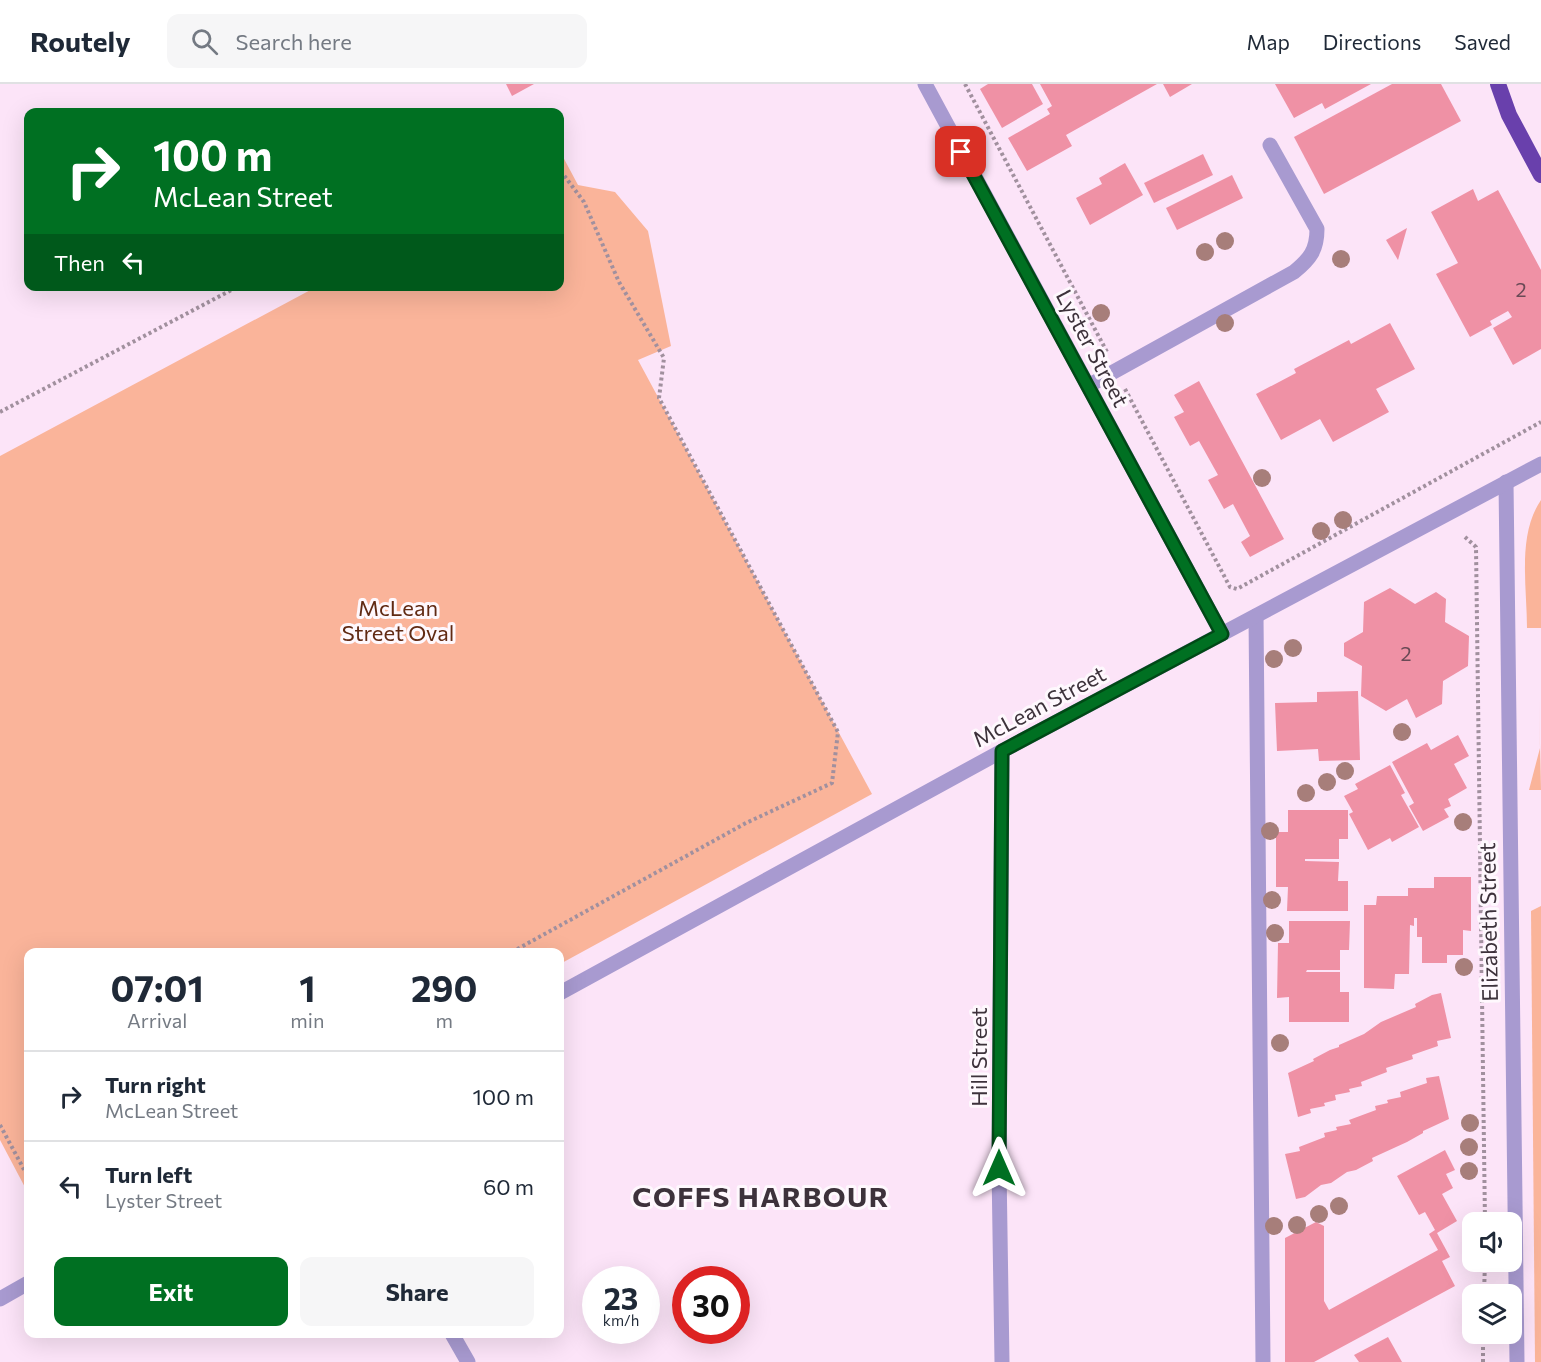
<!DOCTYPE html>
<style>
:root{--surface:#fff;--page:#f6f6f7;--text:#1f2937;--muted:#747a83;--line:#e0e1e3;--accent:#007022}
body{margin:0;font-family:Commissioner,sans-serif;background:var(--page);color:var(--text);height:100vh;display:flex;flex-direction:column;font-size:22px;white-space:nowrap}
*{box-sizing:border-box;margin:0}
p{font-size:20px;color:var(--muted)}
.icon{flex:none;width:33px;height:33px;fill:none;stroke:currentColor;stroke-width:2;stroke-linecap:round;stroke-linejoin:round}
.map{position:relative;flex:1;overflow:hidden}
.drawer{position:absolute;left:24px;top:864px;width:540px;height:390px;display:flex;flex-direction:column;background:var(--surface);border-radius:12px;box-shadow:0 6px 24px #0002}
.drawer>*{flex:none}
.guide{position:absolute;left:24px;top:24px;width:540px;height:183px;border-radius:12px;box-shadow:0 6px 24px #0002;background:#007022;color:#fff;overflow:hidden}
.fabs{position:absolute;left:1462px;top:1128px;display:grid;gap:12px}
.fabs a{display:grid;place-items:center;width:60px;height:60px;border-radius:12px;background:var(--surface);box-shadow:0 6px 24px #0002;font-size:30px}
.speed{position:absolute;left:582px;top:1182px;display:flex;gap:12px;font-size:30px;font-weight:700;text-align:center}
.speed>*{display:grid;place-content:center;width:78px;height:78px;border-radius:50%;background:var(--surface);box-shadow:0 6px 24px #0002;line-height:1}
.speed small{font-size:15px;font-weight:400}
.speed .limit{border:9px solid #d22;background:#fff;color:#111}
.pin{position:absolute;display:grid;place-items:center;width:51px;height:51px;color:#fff;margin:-26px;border-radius:12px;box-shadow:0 3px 9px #0006}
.me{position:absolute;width:66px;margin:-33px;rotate:0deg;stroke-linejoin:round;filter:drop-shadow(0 0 4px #0008)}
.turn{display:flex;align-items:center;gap:21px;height:126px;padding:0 30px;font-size:27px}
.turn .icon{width:78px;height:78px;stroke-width:2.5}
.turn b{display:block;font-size:42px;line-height:51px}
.then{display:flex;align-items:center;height:57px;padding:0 30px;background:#0003;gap:12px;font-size:22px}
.eta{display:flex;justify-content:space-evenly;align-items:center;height:102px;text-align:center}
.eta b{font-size:36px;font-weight:700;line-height:42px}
.primary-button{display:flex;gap:12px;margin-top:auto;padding:12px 30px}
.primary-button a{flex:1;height:69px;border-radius:12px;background:var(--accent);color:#fff;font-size:24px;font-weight:700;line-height:69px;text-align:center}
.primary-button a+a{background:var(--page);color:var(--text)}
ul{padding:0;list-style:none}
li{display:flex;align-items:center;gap:18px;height:90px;padding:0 30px;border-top:2px solid var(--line)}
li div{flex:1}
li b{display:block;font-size:22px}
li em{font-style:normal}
header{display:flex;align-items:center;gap:36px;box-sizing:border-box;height:84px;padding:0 30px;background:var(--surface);border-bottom:2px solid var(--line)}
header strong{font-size:28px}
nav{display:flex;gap:33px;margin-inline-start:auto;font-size:21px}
.search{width:420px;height:54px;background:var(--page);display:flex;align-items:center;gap:15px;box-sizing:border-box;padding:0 21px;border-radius:12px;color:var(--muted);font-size:22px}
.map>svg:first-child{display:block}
.green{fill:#fab49a}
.building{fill:#ef91a5}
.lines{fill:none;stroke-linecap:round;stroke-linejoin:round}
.path{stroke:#a1909e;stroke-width:4;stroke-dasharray:3 3;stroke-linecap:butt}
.service{stroke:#a89ad0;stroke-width:15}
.minor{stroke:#a89ad0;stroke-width:15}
.trunk{stroke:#6940ac;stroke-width:16}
.tree{fill:#a77e7a}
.route-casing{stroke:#004916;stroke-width:15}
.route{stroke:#007022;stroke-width:10}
.labels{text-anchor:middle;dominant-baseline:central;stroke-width:6;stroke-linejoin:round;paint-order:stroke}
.number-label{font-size:20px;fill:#6a4a56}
.street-label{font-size:22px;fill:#3d323b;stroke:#fef8fd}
.park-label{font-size:22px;fill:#612a13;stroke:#fef8fd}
.district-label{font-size:28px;font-weight:bold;letter-spacing:1.5px;fill:#3d323b;stroke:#fef8fd}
</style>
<header>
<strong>Routely</strong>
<div class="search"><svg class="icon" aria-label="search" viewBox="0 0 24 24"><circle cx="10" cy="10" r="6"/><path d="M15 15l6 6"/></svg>Search here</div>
<nav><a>Map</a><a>Directions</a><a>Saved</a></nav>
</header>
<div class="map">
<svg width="1541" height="1278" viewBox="0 0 1541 1278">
<rect width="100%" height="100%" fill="#fce4f8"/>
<g class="green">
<polygon points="562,71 578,101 615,108 648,147 671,262 638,276 872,710 560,880 560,868 28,868 28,1109 0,1056 0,372 316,203 560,202 560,72"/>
<path d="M 1541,416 L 1541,544 L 1527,544 C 1527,503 1517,451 1541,416 Z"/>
<polygon points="1539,612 1541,706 1529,706 1540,664"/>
<polygon points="1541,822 1541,1278 1535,1278 1531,827"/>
</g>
<g class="building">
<polygon points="506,0 534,0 512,12"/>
<polygon points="988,0 1032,0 1043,20 1002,44 980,5"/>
<polygon points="1040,0 1157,0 1066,51 1072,62 1027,87 1008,54 1050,30 1047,25 1052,22"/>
<polygon points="1163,0 1192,0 1170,13"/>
<polygon points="1275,0 1371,0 1325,25 1322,19 1294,34"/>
<polygon points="1392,0 1441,0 1461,37 1324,110 1294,53"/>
<polygon points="1203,70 1213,91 1154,119 1144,99"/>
<polygon points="1125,79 1143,111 1090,141 1076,114 1102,100 1099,94"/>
<polygon points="1232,91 1243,114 1177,146 1166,124"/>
<polygon points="1473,105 1478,117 1498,106 1541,186 1541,265 1513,281 1493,244 1512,233 1508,227 1490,237 1492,241 1470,253 1436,190 1458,179 1431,128"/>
<polygon points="1407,144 1398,176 1386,156"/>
<polygon points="1390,239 1415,285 1376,305 1389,328 1333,358 1320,335 1281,356 1256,310 1296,289 1294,285 1349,256 1351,260"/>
<polygon points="1199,297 1284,455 1250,473 1241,458 1250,452 1233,420 1224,425 1208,396 1218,391 1199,357 1190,362 1174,333 1184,328 1174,311"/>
<polygon points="1390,504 1415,520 1436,508 1446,515 1445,538 1469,552 1468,582 1443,597 1442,620 1416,634 1407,615 1386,627 1361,612 1362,582 1344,572 1344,559 1363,548 1364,518"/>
<polygon points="1358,607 1360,676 1319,677 1318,665 1277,667 1275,619 1317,618 1317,608"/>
<polygon points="1458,651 1469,672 1454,680 1467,704 1448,715 1451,722 1444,725 1449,733 1423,747 1409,722 1414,719 1392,678 1427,659 1431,666"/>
<polygon points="1390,681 1405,709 1401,711 1419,743 1392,758 1390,754 1368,766 1349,730 1353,728 1344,712 1358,705 1355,700"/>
<polygon points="1288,726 1348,726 1348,755 1339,755 1339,775 1305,775 1305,777 1339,778 1338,797 1348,797 1348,827 1287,827 1288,803 1276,803 1276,748 1288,748"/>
<polygon points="1434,793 1471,793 1471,847 1463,846 1463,871 1447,871 1447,879 1422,879 1422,853 1417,853 1417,834 1414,834 1414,842 1410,841 1409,890 1395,890 1394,905 1364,904 1364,821 1376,821 1377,812 1408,812 1408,804 1434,804"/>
<polygon points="1289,837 1350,837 1349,866 1340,866 1340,886 1307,886 1306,888 1340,888 1340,908 1349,908 1349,938 1289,938 1289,913 1277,914 1278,859 1289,859"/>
<polygon points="1441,909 1451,954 1437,957 1438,962 1412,971 1413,975 1386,984 1387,988 1361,998 1362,1002 1349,1005 1350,1008 1335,1011 1336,1016 1324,1019 1325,1022 1310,1025 1311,1029 1298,1033 1288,989 1314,977 1313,975 1330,966 1339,963 1339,961 1364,950 1381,938 1416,923 1415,920 1432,911"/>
<polygon points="1439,992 1449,1035 1423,1047 1423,1049 1407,1058 1372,1074 1373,1077 1356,1086 1347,1088 1331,1099 1321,1101 1305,1113 1296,1115 1285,1070 1300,1067 1299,1063 1325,1053 1324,1049 1337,1046 1336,1043 1351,1040 1349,1036 1376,1026 1375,1022 1388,1019 1387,1016 1401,1013 1400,1008 1427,999 1426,994"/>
<polygon points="1445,1066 1455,1086 1446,1090 1453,1104 1442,1110 1457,1137 1437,1149 1450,1173 1442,1177 1455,1202 1314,1278 1285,1278 1285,1154 1316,1138 1324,1142 1324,1217 1329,1226 1438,1166 1429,1150 1435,1146 1425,1128 1419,1131 1397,1092"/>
<polygon points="1388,1253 1402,1278 1359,1278 1354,1271"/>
</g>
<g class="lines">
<g class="path">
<polyline points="965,0 1107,268"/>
<polyline points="1125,305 1230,503 1237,505 1541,338"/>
<polyline points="0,328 239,202"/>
<polyline points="1465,453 1476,463 1485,1138"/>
<polyline points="512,868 746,739 832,699 838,648 659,314 664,274 619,198 584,118 560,86"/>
<polyline points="0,1041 28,1093"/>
<polyline points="1484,1210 1485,1178"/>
<polyline points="1483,1278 1483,1250"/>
</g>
<g class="service">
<path d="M 1088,302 L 1294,188 C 1310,175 1317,166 1317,145 L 1270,61"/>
<polyline points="1256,532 1263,1278"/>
</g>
<g class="minor">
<polyline points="925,0 1222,550"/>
<polyline points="1506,398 1517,1278"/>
<polyline points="560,909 1002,667 1541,380"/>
<polyline points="0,1215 28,1199"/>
<polyline points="452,1250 468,1278"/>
<polyline points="1002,1278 999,1084 1002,667"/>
</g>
<polyline class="trunk" points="1498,0 1509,31 1541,91"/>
</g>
<g class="tree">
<circle cx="1225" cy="157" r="9"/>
<circle cx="1205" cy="168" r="9"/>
<circle cx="1341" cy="175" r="9"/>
<circle cx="1101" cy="229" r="9"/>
<circle cx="1225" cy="239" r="9"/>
<circle cx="1262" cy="394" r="9"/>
<circle cx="1343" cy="436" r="9"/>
<circle cx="1321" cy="447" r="9"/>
<circle cx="1293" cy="564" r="9"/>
<circle cx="1274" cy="575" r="9"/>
<circle cx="1402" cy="648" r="9"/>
<circle cx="1345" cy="687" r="9"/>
<circle cx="1327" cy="698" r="9"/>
<circle cx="1306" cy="709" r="9"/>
<circle cx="1463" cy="738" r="9"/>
<circle cx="1270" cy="747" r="9"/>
<circle cx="1272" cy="816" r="9"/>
<circle cx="1275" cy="849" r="9"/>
<circle cx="1464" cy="883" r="9"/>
<circle cx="1280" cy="959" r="9"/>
<circle cx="1470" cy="1039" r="9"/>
<circle cx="1469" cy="1063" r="9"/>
<circle cx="1469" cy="1087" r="9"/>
<circle cx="1339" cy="1122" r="9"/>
<circle cx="1319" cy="1130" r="9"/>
<circle cx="1297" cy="1141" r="9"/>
<circle cx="1274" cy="1142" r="9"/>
</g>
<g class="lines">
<defs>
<polyline id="route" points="961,68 1222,550 1002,667 999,1084"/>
</defs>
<use href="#route" class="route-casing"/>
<use href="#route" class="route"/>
</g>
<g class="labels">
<g class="number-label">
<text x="1521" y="205">2</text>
<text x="1406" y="569">2</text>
</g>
<g class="street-label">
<text transform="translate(1093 264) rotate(62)">Lyster Street</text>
<text transform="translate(1039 622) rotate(-28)">McLean Street</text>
<text transform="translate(1488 838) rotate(-91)">Elizabeth Street</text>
<text transform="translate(978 973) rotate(-90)">Hill Street</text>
</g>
<g class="park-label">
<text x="398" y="523">McLean<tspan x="398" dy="25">Street Oval</tspan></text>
</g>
<g class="district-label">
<text x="761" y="1112">COFFS HARBOUR</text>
</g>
</g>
</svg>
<div class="fabs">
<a><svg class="icon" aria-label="sound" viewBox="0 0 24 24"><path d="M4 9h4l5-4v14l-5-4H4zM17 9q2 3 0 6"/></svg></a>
<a><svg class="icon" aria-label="layers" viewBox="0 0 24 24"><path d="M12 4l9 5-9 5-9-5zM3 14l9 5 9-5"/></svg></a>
</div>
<div class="speed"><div>23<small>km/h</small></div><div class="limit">30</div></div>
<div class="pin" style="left:961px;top:68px;background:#d93025"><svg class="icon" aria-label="arrive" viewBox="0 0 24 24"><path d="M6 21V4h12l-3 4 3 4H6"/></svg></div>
<svg class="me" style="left:999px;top:1084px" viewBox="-20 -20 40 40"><path d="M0-17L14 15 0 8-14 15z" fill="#007022" stroke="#fff" stroke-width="4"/></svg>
<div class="guide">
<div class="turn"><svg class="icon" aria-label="right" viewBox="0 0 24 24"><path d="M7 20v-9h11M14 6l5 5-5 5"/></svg><div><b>100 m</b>McLean Street</div></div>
<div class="then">Then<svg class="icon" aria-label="left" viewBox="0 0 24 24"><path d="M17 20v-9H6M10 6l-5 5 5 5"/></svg></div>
</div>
<section class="drawer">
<div class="eta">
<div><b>07:01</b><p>Arrival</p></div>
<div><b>1</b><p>min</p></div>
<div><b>290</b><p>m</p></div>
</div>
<ul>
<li><svg class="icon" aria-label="right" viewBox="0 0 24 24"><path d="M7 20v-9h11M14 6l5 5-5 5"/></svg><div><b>Turn right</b><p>McLean Street</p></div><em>100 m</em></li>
<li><svg class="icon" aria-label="left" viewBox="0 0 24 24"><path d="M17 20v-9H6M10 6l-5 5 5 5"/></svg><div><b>Turn left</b><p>Lyster Street</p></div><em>60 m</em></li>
</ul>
<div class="primary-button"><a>Exit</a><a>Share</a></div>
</section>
</div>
